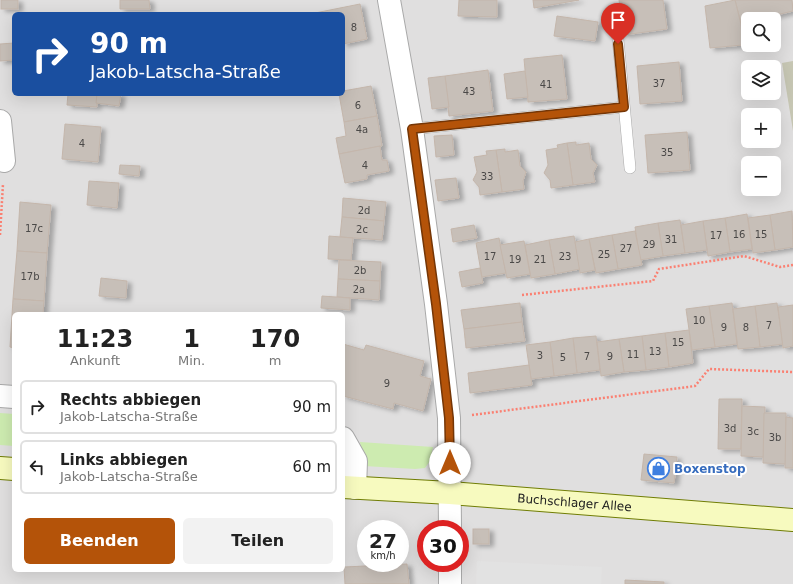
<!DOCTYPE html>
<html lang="de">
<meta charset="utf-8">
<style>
:root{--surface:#fff;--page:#f2f2f2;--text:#222;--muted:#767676;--line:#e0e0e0;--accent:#b45309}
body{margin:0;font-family:"DejaVu Sans",sans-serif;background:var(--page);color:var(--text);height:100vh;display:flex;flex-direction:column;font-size:15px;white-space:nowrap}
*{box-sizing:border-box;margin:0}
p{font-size:13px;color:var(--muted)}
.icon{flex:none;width:22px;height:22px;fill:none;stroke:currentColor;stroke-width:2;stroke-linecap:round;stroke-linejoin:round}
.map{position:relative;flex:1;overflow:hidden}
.details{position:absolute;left:12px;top:312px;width:333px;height:260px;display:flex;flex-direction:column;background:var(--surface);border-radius:6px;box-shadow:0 4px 16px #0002}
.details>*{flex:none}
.guide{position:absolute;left:12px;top:12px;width:333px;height:84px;border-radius:6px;box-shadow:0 4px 16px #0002;background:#1a4fa0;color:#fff;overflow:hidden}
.tools{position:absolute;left:741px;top:12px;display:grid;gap:8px}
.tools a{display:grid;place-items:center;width:40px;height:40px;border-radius:6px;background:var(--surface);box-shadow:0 4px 16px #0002;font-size:20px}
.speed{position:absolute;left:357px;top:520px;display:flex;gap:8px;font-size:20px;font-weight:700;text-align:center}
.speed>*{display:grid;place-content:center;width:52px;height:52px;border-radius:50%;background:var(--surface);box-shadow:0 4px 16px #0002;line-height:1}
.speed small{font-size:10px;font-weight:400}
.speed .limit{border:6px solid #d22;background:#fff;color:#111}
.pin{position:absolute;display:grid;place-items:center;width:34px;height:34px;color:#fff;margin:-41px -17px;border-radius:50% 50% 50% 0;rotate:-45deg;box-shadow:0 0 4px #0007}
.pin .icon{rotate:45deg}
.me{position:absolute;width:44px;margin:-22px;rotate:0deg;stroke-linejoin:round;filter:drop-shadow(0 0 3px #0008)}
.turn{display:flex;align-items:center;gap:14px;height:84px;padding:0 12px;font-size:18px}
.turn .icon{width:52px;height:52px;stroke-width:2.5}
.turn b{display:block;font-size:28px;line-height:34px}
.eta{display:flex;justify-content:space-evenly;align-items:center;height:68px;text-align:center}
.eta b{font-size:24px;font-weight:800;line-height:28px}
.cta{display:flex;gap:8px;margin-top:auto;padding:8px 12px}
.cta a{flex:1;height:46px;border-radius:6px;background:var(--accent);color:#fff;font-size:16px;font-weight:800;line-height:46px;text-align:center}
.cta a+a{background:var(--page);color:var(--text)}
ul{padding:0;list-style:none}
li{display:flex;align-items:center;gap:12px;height:54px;margin:0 8px 6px;padding:0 4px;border:2px solid var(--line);border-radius:6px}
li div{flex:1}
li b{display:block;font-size:15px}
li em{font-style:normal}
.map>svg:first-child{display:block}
.residential{fill:#e0dfdf;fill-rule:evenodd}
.construction{fill:#c7c7b4}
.grass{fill:#cdebb0}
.parking{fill:#e2e2e2}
.building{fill:#c7bfb8;stroke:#c4b6ab;filter:url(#shadow)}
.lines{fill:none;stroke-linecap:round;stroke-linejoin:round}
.service-casing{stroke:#a9a9a9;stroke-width:12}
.minor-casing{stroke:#a9a9a9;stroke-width:24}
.secondary-casing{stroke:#707d05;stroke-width:24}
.path{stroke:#fa8072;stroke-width:2.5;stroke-dasharray:2 2;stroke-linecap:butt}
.service{stroke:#fff;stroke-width:11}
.minor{stroke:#fff;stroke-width:22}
.secondary{stroke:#f7fabf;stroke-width:22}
.route-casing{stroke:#753606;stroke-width:10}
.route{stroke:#b45309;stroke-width:7}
.labels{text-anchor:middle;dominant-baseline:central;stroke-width:4;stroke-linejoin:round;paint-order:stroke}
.number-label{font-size:10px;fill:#4b4948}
.shop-label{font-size:12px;font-weight:bold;fill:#366cbe;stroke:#fff;text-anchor:start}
.street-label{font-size:12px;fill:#222;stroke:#fff}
</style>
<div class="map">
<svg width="793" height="584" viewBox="0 0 793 584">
<defs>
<filter id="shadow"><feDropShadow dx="4.5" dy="2.5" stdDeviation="2" flood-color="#0004"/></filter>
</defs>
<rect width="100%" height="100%" fill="#f2efe9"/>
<path class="residential" d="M 0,0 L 793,0 L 793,584 L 0,584 ZM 14,14 L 343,14 L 343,94 L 14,94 ZM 748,19 L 774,19 L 774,45 L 748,45 ZM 748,67 L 774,67 L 774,93 L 748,93 ZM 748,115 L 774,115 L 774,141 L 748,141 ZM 748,163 L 774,163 L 774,189 L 748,189 ZM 14,314 L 343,314 L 343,570 L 14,570 ZM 366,529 L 400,529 L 400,563 L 366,563 ZM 426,529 L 460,529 L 460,563 L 426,563 Z"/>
<polygon class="construction" points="793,61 793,131 782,63"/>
<g class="grass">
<polygon points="0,413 14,414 14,446 0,445"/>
<polygon points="360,442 433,447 430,461 425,468 415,469 364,466"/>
</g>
<polygon class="parking" points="477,561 602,567 601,584 476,584"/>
<g class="building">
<rect x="1" y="0" width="17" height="9"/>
<polygon points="120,0 149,0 150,9 120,9"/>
<polygon points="459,0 497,0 497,17 458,16"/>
<polygon points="533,0 579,0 534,8"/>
<polygon points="619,0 663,0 667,29 624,35"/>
<polygon points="735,0 792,0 793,11 760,19 748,19 748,22 741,24"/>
<polygon points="735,0 741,24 743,45 710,48 705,6"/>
<polygon points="360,4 367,39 343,44 343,14 310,14"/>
<polygon points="557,16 598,22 595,41 554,36"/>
<polygon points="14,43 14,60 0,61 0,44"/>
<polygon points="562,55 567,99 528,102 524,59"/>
<polygon points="679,62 682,101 640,104 637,66"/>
<polygon points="488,70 493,111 449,116 445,76"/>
<polygon points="525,71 528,97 507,99 504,74"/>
<polygon points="445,76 449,107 432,109 428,78"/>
<polygon points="371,86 377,116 344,122 339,94 343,94 343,91"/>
<polygon points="68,94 97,94 97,107 67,105"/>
<polygon points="97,94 121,94 119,106 96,103"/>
<polygon points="377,116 382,146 339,154 336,138 346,136 344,122"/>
<polygon points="65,124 101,127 98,162 62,159"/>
<polygon points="687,132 690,170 648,173 645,135"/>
<polygon points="452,135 454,155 436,157 434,136"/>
<polygon points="576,142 576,145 589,143 591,159 597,165 593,173 595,182 573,185 567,143"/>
<polygon points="567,143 573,185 551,188 550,180 544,173 548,165 546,150 558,148 557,145"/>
<polygon points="380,146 382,160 387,160 389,171 367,175 367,179 345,183 339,154"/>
<polygon points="505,149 505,152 518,150 520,166 526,172 523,181 524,189 502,192 496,150"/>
<polygon points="496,150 502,192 480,195 479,187 473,180 477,172 474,157 487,155 486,151"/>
<polygon points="120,165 140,166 139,176 119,174"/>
<polygon points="456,178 459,198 438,201 435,180"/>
<polygon points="89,181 119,183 117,208 87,205"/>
<polygon points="343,198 386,202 384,221 342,217"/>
<polygon points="20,202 51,205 47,253 17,251"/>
<polygon points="792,211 793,247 775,250 770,215"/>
<polygon points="747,214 752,249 730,252 725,218"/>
<polygon points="770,215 775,250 753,253 748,218"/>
<polygon points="342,217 384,221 382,240 340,237"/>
<polygon points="725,218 730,252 708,256 703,221"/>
<polygon points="680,220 685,253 663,256 658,223"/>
<polygon points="703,221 707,250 685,253 681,225"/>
<polygon points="658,223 663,256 640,260 635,227"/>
<polygon points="474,225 477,238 453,242 451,229"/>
<polygon points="635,231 642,265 618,269 612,235"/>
<polygon points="612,235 618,269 596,273 589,239"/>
<polygon points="329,236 353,238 351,260 328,259"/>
<polygon points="574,236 580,269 555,274 549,240"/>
<polygon points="499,238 506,273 482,277 476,243"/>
<polygon points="589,239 595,270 580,273 575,242"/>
<polygon points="549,240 555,274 531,278 525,245"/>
<polygon points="524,241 530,274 507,278 500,245"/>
<polygon points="17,251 47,253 44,301 13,299"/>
<polygon points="339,260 381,262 380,281 338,279"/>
<polygon points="480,268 483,283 462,287 459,272"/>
<polygon points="101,278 127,281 126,298 99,296"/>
<polygon points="338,279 380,281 379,300 337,297"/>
<polygon points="322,296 350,298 350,310 321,308"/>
<polygon points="13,299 44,301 43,314 14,314 14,348 10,347"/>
<polygon points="520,303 522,322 464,329 461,310"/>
<polygon points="732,303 737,344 715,347 709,306"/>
<polygon points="777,303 783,344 760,347 755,306"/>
<polygon points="793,305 793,346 783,348 778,307"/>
<polygon points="709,306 715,347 692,350 686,309"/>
<polygon points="755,306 760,347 738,349 733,309"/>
<polygon points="522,322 525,341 466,348 464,329"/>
<polygon points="689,330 693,363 669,367 665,333"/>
<polygon points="665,333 669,367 646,370 642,336"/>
<polygon points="596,336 600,370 577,373 573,338"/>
<polygon points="642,336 646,370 624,372 619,339"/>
<polygon points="573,338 577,373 554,376 550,342"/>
<polygon points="619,339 624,372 601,376 597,342"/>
<polygon points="550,342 554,376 531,379 526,345"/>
<polygon points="343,344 364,350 366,345 424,361 420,376 431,379 423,411 394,403 393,409 343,396"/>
<polygon points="529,365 532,385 470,393 468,373"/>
<polygon points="719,399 742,399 741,449 718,449"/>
<polygon points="742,406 765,407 764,457 741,456"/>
<polygon points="764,413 786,413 786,464 763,463"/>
<polygon points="786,417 793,418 793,468 785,468"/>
<polygon points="644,454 677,457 674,483 641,480"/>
<rect x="473" y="529" width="16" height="15"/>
<polygon points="407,564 409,584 345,584 344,567"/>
<polygon points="625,580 664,582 664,584 625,584"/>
</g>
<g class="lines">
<defs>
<g id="service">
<polyline points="617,29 630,168"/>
<polyline points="412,129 624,107"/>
</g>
<g id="minor">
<polyline points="389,0 412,129 436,304 449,418 450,529"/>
<polyline points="0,121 4,161"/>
<polyline points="0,396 14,397"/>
<polyline points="343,438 356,461 355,488"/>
<polyline points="450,584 450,563"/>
</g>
<g id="secondary">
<polyline points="0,468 14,469"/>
<path id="s1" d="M 343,487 L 450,493 L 793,520"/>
</g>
</defs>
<use href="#service" class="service-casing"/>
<use href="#minor" class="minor-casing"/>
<use href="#secondary" class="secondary-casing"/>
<g class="path">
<polyline points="0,235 3,184"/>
<polyline points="522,295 653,281 659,269 744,256 780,267 793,265"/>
<polyline points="472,415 695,386 709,369 793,372"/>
</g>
<use href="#service" class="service"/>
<use href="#minor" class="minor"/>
<use href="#secondary" class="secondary"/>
</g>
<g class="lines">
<defs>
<polyline id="route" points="450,463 449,418 436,304 412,129 624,107 618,44"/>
</defs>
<use href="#route" class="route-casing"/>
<use href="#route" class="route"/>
</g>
<defs>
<symbol id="shop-ring" viewBox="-11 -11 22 22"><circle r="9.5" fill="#fff" stroke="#3f7fe0" stroke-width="1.5"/><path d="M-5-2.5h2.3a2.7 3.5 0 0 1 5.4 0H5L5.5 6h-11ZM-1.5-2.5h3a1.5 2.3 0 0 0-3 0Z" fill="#3f7fe0"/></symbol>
</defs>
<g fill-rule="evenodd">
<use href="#shop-ring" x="646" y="456" width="25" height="25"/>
</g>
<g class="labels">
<g class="number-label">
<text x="354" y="27">8</text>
<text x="659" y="83">37</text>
<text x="546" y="84">41</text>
<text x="469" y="91">43</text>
<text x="358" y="105">6</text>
<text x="362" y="129">4a</text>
<text x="82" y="143">4</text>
<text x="667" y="152">35</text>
<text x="365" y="165">4</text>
<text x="487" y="176">33</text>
<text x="364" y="210">2d</text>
<text x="34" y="228">17c</text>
<text x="362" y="229">2c</text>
<text x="739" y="234">16</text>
<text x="761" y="234">15</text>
<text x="716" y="235">17</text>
<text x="671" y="239">31</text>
<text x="649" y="244">29</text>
<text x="626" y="248">27</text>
<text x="604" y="254">25</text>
<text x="490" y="256">17</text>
<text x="565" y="256">23</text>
<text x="515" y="259">19</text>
<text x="540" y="259">21</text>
<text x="360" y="270">2b</text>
<text x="30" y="276">17b</text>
<text x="359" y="289">2a</text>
<text x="699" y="320">10</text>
<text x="769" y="325">7</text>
<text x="724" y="327">9</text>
<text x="746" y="327">8</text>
<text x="678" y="342">15</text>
<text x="655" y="351">13</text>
<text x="633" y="354">11</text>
<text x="540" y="355">3</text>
<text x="587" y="356">7</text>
<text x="610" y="356">9</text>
<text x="563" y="357">5</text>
<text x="387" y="383">9</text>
<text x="730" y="428">3d</text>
<text x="753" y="431">3c</text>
<text x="775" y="437">3b</text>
</g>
<g class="shop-label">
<text x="674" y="469">Boxenstop</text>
</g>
<g class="street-label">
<text stroke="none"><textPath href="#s1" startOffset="232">Buchschlager Allee</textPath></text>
</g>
</g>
</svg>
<div class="tools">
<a><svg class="icon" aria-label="search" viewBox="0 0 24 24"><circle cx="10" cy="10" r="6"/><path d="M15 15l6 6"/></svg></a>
<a><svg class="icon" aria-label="layers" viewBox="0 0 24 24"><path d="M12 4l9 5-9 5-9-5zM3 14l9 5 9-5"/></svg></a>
<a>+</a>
<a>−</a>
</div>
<div class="speed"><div>27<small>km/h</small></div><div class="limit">30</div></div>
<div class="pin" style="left:618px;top:44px;background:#d93025"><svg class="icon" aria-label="arrive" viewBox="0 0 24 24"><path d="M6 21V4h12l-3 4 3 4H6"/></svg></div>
<svg class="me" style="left:450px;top:463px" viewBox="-20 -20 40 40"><circle r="19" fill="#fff"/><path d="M0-13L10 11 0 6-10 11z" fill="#b45309"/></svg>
<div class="guide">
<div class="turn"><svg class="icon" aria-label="right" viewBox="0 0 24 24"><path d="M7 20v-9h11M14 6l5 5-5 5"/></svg><div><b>90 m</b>Jakob-Latscha-Straße</div></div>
</div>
<section class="details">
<div class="eta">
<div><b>11:23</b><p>Ankunft</p></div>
<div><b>1</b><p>Min.</p></div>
<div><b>170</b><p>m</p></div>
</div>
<ul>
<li><svg class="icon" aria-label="right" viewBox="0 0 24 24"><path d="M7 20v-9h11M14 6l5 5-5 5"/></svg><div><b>Rechts abbiegen</b><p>Jakob-Latscha-Straße</p></div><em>90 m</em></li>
<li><svg class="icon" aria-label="left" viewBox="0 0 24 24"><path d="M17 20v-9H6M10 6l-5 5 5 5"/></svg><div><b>Links abbiegen</b><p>Jakob-Latscha-Straße</p></div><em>60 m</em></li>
</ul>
<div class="cta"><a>Beenden</a><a>Teilen</a></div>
</section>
</div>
